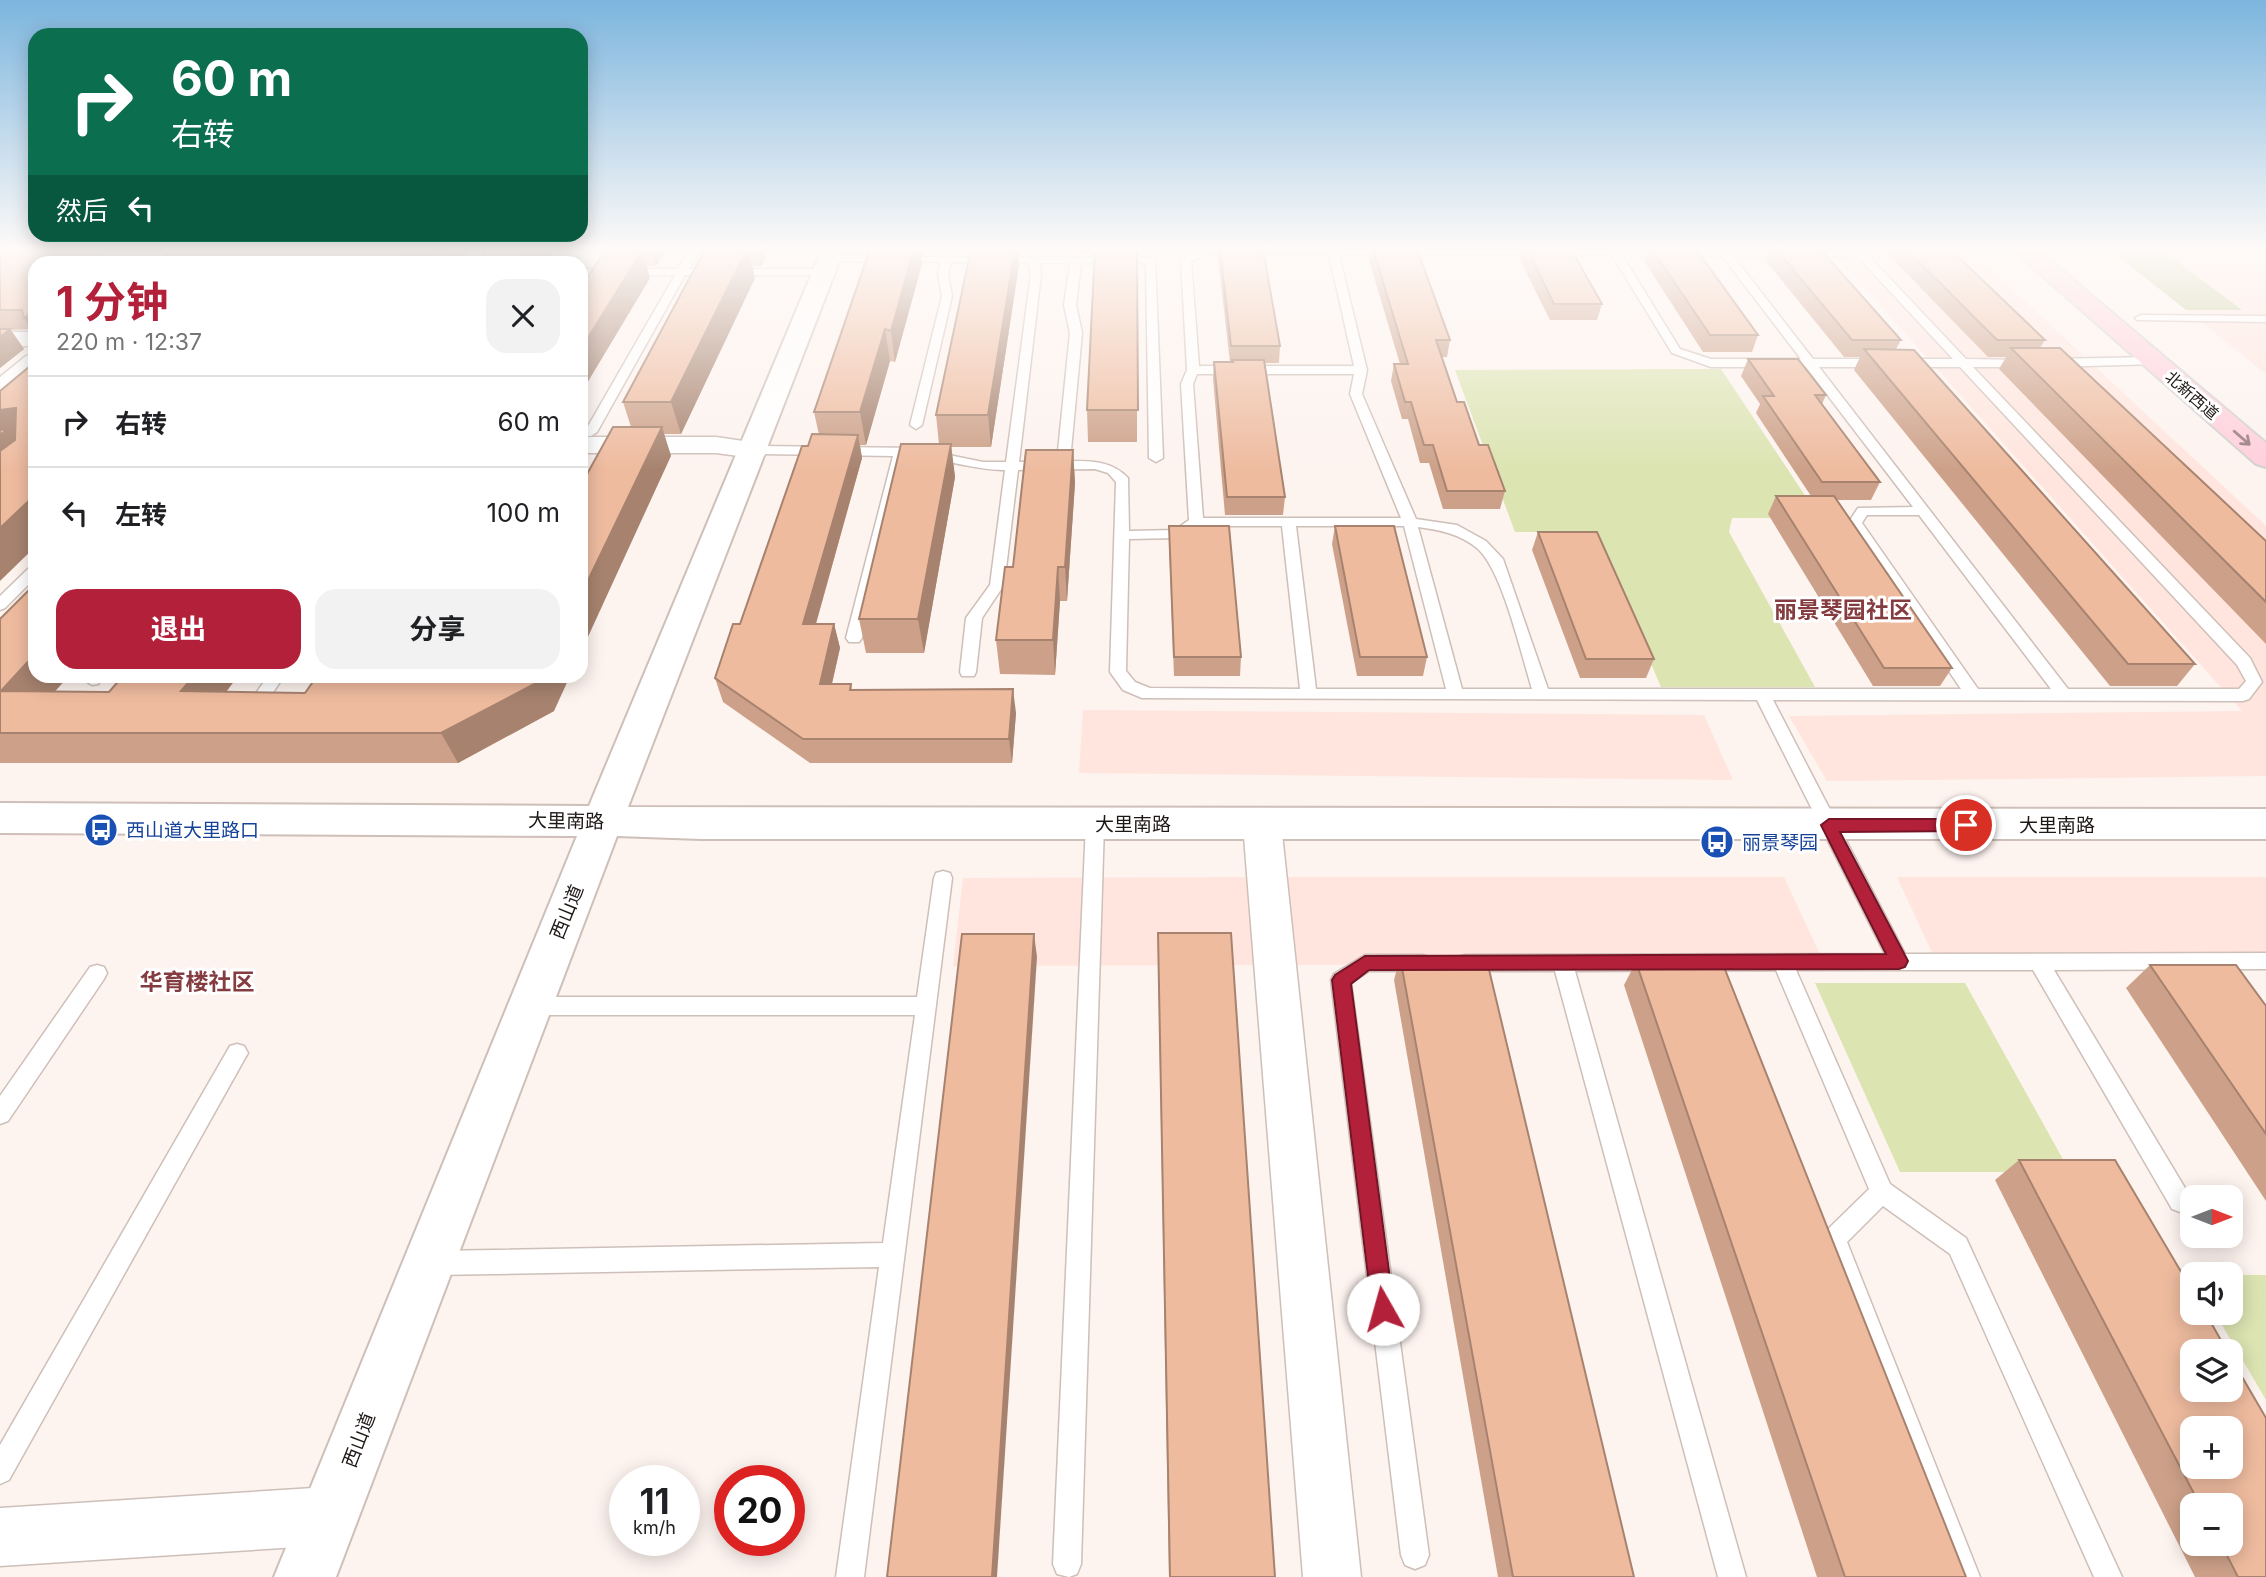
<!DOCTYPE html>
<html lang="zh">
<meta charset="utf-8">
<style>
:root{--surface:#fff;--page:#f2f2f2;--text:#202124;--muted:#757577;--line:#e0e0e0;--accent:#b3203a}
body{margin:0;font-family:Inter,"Noto Sans SC",sans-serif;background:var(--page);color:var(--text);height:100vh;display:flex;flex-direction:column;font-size:26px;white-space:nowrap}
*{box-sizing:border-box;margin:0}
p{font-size:23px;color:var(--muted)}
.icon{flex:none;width:38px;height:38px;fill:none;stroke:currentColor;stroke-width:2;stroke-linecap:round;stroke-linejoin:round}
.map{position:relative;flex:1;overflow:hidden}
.drawer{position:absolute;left:28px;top:256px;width:560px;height:427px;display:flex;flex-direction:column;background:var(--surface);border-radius:21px;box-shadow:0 4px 18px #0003}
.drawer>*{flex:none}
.guide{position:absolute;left:28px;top:28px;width:560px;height:214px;border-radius:21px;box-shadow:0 4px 18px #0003;background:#0b6e4f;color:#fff;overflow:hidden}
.needle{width:46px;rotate:90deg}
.fabs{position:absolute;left:2180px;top:1185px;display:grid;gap:14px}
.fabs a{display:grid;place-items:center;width:63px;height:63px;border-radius:14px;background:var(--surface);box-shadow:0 4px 18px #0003;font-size:35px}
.speed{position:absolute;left:609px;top:1465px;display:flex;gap:14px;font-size:35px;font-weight:700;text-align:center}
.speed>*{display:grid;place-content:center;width:91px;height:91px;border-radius:50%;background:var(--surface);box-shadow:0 4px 18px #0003;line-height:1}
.speed small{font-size:18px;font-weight:400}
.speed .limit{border:10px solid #d22;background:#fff;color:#111}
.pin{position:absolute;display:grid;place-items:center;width:60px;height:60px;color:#fff;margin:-30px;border:4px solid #fff;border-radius:50%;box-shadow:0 2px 7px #0007}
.me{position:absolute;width:77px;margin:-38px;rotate:353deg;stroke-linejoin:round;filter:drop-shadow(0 0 5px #0008)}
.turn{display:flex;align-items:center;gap:24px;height:147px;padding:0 28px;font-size:32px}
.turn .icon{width:91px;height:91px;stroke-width:2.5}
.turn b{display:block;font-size:49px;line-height:60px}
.then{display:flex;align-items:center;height:66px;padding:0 28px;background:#0003;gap:14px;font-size:26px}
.round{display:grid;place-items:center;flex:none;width:74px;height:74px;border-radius:21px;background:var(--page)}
.summary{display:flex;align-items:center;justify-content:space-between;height:119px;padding:0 28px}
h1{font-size:42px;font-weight:700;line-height:52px;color:var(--accent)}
.action{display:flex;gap:14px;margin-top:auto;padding:14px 28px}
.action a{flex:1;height:80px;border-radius:21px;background:var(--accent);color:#fff;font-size:28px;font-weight:700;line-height:80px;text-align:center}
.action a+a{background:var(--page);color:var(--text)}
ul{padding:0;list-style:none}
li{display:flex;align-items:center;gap:21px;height:91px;padding:0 28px;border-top:2px solid var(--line)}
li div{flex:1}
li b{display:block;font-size:26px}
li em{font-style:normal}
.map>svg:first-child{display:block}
.commercial{fill:#ffe5de}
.green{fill:#dce4b2}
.forest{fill:#c1c995}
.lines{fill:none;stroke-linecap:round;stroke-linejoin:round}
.lane-casing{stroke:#cebfb8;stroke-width:3}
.street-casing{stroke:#cebfb8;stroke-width:3}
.secondary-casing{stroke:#cebfb8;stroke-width:4}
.primary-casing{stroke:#d2d1d0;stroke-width:4}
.lane{fill:#fff;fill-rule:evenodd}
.street{fill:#fff;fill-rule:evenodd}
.secondary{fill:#fff;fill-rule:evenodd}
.primary{fill:#ffcfdc;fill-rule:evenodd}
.wall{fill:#cda189;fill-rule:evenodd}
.shaded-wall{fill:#a7836f}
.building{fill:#eebb9f;stroke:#a7836f;stroke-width:2;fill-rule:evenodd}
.oneway{stroke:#997c82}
.route{fill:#b3203a;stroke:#741526;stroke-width:2}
.labels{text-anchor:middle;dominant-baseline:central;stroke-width:6;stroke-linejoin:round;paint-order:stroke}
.far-street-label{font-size:16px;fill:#1d1715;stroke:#fff}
.street-label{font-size:19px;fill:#1d1715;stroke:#fff}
.transit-label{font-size:19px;fill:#164399;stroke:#fff;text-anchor:start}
.quarter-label{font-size:23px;font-weight:bold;fill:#843c40;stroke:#fff}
</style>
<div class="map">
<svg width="2266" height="1577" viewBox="0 0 2266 1577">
<rect width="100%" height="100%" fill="#fdf3ef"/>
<g class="commercial">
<polygon points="1830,249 1969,249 2266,526 2266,776 1827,781 1789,716 2242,711"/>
<polygon points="2161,249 2266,249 2266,374 2186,310 2241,310"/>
<polygon points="1083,710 1704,715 1733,780 1079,773"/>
<polygon points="1296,877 1784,877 1824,963 953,966 963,878"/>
<polygon points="1897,877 2266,877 2266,959 1934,957"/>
</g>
<g class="green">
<polygon points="72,249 189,249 173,262 54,262"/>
<polygon points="1721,369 1820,518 1732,518 1729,532 1815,687 1661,687 1601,547 1580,532 1515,532 1455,370"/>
<polygon points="1815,983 1965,983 2070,1172 1900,1172"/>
<polygon points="2231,1275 2266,1275 2266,1400 2215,1313 2231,1312"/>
</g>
<polygon class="forest" points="2109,249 2161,249 2242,310 2186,310"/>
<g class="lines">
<defs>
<g id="lane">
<polygon points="573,249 583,249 574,262 564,262"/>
<polygon points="690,249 700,249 689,269 824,269 829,272 824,275 685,275 597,432 591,436 581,436 581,428 587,428 675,275 581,275 581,269 678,269"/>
<path d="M 1203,249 L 1862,249 L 1966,359 L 2028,360 L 2030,363 L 2024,367 L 1973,367 L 2250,658 L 2262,682 L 2249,699 L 2243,701 L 1773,700 L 1905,954 L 2266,953 L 2266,969 L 2054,970 L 2188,1193 L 2191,1201 L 2188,1209 L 2180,1212 L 2172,1209 L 2033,970 L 1796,970 L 1890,1184 L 1966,1238 L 2122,1577 L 2094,1577 L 1950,1254 L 1883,1206 L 1847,1242 L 1980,1577 L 1952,1577 L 1822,1239 L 1826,1231 L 1869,1189 L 1776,970 L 1575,971 L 1746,1577 L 1718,1577 L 1555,971 L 1465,971 L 1458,969 L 1455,963 L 1458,957 L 1465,955 L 1885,954 L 1757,700 L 1142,698 L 1123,690 L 1110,672 L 1116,482 L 1108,473 L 1095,469 L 1018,470 L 1004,585 L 982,618 L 976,672 L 974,676 L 962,676 L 960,672 L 966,618 L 990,585 L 1005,470 C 970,470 938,456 903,456 L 862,638 L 859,642 L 849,642 L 846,638 L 893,456 L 754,454 L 748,450 L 754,446 L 915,448 L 983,462 L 1006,462 L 1031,274 L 1029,263 L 951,262 L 948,274 L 952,296 L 922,425 L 916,429 L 910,425 L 942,296 L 938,274 L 941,262 L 920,261 L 920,257 L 1155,258 L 1163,458 L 1156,462 L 1149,458 L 1146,263 L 1081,263 L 1076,305 L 1082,333 L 1070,461 C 1093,461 1112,461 1128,478 L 1129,531 L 1175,530 L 1189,520 L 1181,384 L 1187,370 L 1181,259 ZM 1209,254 L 1329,254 L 1354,366 L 1199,366 L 1191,261 ZM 1339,255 L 1612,255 L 1672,353 L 1711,367 L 1806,367 L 1913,507 L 1858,508 L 1848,523 L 1961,689 L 1548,689 L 1503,559 L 1486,541 L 1457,525 L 1416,519 L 1362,394 L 1367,370 ZM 1622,255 L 1722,256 L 1801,359 L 1711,359 L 1680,349 ZM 1733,256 L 1857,256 L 1953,359 L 1813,359 ZM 1040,263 L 1070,263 L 1064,305 L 1070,333 L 1057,461 L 1019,462 L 1041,274 ZM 1819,367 L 1960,367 L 2237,665 L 2246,681 L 2239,689 L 2068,689 ZM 1197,374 L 1354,374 L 1350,394 L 1401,518 L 1203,518 L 1193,384 ZM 1867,515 L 1919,515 L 2051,689 L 1978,689 L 1862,523 ZM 1199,526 L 1282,526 L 1300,689 L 1150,688 L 1135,682 L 1126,671 L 1129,539 L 1178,538 ZM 1296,526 L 1404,526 L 1446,689 L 1316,689 ZM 1418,527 C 1440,530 1461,534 1478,549 C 1503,572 1521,654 1532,689 L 1462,689 Z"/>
<polygon points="829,256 881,256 886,259 881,262 825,261 824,259"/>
<polygon points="2141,315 2266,316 2266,322 2137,320 2135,318"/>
<polygon points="2154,357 2160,361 2158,364 2052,367 2046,363 2052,359"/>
<polygon points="35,566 35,578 5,608 0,610 0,596 30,567"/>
<polygon points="87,676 104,676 98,684 92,685 84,680"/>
<polygon points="268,676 284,676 270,697 258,697 256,693"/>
<polygon points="1095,817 1101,819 1104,824 1081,1564 1077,1574 1069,1577 1057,1574 1053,1564 1086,824 1089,819"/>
<polygon points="943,871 950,873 952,878 864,1577 836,1577 879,1267 434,1275 426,1271 422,1263 426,1255 434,1251 883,1243 915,1015 531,1015 524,1012 521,1006 524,1000 531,997 917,997 934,878 936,873"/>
<polygon points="1365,955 1423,955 1430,957 1433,963 1430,969 1423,971 1369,971 1351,983 1429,1555 1425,1565 1415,1569 1405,1565 1401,1555 1331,980 1334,974"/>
<polygon points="97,965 104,967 107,973 104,979 8,1121 0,1124 0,1096 90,967"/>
<polygon points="237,1044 244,1046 248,1053 244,1060 9,1480 0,1484 0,1445 230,1046"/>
</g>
<g id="street">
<polygon points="470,249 493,249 482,262 460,262"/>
<rect x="0" y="332" width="35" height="14"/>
<polygon points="35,354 35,374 9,395 0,398 0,377 26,356"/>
<polygon points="581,437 716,437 764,444 768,450 764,456 754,458 716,453 581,453"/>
<polygon points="1262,810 1275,814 1281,824 1361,1577 1303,1577 1243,824 1249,814"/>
<polygon points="329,1487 349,1496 358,1516 349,1536 329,1545 0,1566 0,1508"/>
</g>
<polygon id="secondary" points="822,249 844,249 628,807 2266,809 2266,839 701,839 617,836 336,1577 274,1577 577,836 0,833 0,803 589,806"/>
<polygon id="primary" points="2012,249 2037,249 2266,443 2266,467 2256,464"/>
</defs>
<use href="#lane" class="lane-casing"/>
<use href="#street" class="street-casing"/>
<use href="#secondary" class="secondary-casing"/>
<use href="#primary" class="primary-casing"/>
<use href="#lane" class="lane"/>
<use href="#street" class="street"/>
<use href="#secondary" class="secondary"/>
<use href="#primary" class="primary"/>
</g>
<g class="wall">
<polygon points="173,249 468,249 458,262 157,262"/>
<polygon points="481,249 555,249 545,262 483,255"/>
<polygon points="615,249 667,249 656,266 646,266 650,278 581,393 581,287 616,251"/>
<polygon points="705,249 769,249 761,266 752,266 755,278 681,434 664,434 671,456 631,427 623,402"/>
<polygon points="870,249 926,249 924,254 921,256 922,264 895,362 890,361 866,445 860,445 862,458 816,624 834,624 840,648 832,684 851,684 852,690 1016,713 1012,763 810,763 723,702 715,678 740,624 808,446 819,435 814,412"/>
<polygon points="971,249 1021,249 1020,255 1018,255 1019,265 991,447 951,447 955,477 924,653 866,653 859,619 939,444 936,415"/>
<polygon points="1077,249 1137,249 1137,442 1088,442 1087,410 1094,253 1077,253"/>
<polygon points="1218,249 1263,249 1280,346 1279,363 1265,363 1285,497 1283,515 1225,515 1213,379 1214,362 1230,362 1218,258"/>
<polygon points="1370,249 1417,249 1450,340 1447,357 1442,357 1457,402 1479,445 1505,491 1500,509 1443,509 1429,463 1420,463 1408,419 1402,419 1391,381 1394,364 1400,364 1369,260"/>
<polygon points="1521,249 1571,249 1602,304 1597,320 1550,320 1519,258"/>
<polygon points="1648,249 1696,249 1758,335 1752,352 1703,352 1644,261"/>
<polygon points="1770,249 1820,249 1901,340 1896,349 2195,664 2177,686 2110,686 1854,370 1860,357 1844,357 1766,261"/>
<polygon points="1883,249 1950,249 2045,340 2040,348 2266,541 2266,644 1999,369 2006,357 1988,357"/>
<polygon points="0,250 103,259 105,262 35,262 35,334 32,329 11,330 24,349 0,368"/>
<polygon points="1748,359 1826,395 1822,404 1880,482 1871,500 1837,500 1952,668 1940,686 1873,686 1768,514 1776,496 1811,496 1756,413 1760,404 1741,376"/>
<polygon points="1073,450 1075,483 1067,601 1060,601 1055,675 1000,674 996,640 1013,567"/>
<polygon points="1169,526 1241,657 1240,676 1174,676 1169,544"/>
<polygon points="1335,526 1427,657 1423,676 1357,676 1332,544"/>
<polygon points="1538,532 1654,659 1646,678 1580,678 1532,550"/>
<polygon points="0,619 55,691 109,692 123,676 238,676 226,692 554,711 458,763 0,763"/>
<polygon points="1158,933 1275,1577 1169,1577 1158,956"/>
<polygon points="1400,957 1634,1577 1498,1577 1394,980"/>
<polygon points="1636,962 1966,1577 1817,1577 1624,985"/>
<polygon points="2150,965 2266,1006 2266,1201 2126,988"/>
<path d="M 2019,1160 L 2115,1160 L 2193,1292 L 2193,1312 L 2205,1312 L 2227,1351 L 2193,1351 L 2193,1390 L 2231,1390 L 2231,1358 L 2266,1418 L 2266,1577 L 2195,1577 L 1995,1180 ZM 2193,1428 L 2231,1428 L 2231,1466 L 2193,1466 ZM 2193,1505 L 2231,1505 L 2231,1544 L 2193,1544 Z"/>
</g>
<g class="shaded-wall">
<polygon points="409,249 427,249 433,262 397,262"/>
<polygon points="452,249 468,249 458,262"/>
<polygon points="526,249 555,249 545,262 516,262"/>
<polygon points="652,249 667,249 656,266"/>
<polygon points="747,249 748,249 755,278 681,434 671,402"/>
<polygon points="757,249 769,249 761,266"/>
<polygon points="914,249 926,249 924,254 921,256 922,264 895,362 891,331"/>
<polygon points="1015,249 1018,249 1019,265 991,447 988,415"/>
<polygon points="642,251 650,278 581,393 581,349"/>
<polygon points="35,310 35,334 24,318"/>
<polygon points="10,329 24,349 0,368 0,337"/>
<polygon points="885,329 890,361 866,445 860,412"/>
<polygon points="16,408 35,434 0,481 0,410"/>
<polygon points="662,427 671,456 581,652 581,595"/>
<polygon points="858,435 862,458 809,648 803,624"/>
<polygon points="951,444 955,477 924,653 918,619"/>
<polygon points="1073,450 1075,483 1067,601 1065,567"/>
<polygon points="35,495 35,547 0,581 0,528"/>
<polygon points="1058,567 1060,601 1055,675 1053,640"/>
<polygon points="834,624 840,648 826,709 820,684"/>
<polygon points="35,654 35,676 69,676 28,721 1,691"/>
<polygon points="194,676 238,676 204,721 181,691"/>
<polygon points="542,676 570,676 554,711 458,763 441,733"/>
<polygon points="1013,689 1016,713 1012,763 1009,739"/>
<polygon points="1034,934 1037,957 997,1577 992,1577"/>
</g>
<g class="building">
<polygon points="1,249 88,249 103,259 98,262 35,262 35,310 24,318 22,310 0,310 0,250"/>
<polygon points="173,249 409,249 397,262 157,262"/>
<polygon points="488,249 526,249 516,262 477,262"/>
<polygon points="705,249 747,249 671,402 623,402"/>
<polygon points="870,249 914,249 891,331 885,329 860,412 814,412"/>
<polygon points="971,249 1015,249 988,415 936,415"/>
<polygon points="1095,249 1137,249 1138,410 1087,410"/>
<polygon points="1220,249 1263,249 1280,346 1231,346"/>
<polygon points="1373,249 1417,249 1450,340 1436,340 1457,402 1464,402 1479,445 1488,445 1505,491 1447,491 1433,445 1424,445 1411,402 1405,402 1394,364 1408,364"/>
<polygon points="1527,249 1571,249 1602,304 1554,304"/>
<polygon points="1652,249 1696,249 1758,335 1710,335"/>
<polygon points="1776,249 1820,249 1901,340 1852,340"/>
<polygon points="1906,249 1950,249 2045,340 1997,340"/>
<polygon points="605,251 642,251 581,349 581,287"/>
<polygon points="0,329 10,329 0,337"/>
<polygon points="2011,348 2060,348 2266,541 2266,602"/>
<polygon points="1864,349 1914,350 2195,664 2128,664"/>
<polygon points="1748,359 1798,359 1826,395 1815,395 1880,482 1822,482 1763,396 1774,396"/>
<polygon points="1232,360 1264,360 1285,497 1227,497 1214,362 1233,362"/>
<polygon points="35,362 35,495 0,528 0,451 15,440 16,408 0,410 0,391"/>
<polygon points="613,427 662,427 581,595 581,485"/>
<polygon points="7,429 0,435 0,430"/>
<polygon points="812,434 858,435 803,624 834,624 820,684 851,684 850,690 1013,689 1009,739 803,739 715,678 733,624 740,624 802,446 808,446"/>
<polygon points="901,444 951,444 918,619 859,619"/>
<polygon points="1026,450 1073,450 1065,567 1058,567 1053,640 996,640 1005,567 1013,567"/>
<polygon points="1776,496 1834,496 1952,668 1884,668"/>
<polygon points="1169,526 1229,526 1241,657 1174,657"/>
<polygon points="1335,526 1394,526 1427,657 1360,657"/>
<polygon points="1538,532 1597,532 1654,659 1586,659"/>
<polygon points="35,584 35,654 1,691 109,692 123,676 194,676 181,691 305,693 317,676 542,676 540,681 441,733 0,733 0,619"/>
<polygon points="1158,933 1231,933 1275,1577 1170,1577"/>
<polygon points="962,934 1034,934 992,1577 887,1577"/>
<polygon points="1400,957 1486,957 1634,1577 1513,1577"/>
<polygon points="1636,962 1722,962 1966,1577 1845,1577"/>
<polygon points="2150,965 2236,965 2266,1006 2266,1134"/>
<path d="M 2019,1160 L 2115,1160 L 2193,1292 L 2193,1312 L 2205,1312 L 2227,1351 L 2193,1351 L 2193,1390 L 2231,1390 L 2231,1358 L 2266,1418 L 2266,1577 L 2238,1577 L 2221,1544 L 2231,1544 L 2231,1505 L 2200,1505 ZM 2193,1428 L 2231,1428 L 2231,1466 L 2193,1466 Z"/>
</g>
<defs><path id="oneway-shaft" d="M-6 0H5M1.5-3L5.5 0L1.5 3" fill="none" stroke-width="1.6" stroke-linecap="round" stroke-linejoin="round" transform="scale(1.75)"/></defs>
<use class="oneway" href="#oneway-shaft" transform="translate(2242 438) rotate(41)"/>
<linearGradient id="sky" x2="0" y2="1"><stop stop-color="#7cb5de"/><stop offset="0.53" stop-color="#fefaf8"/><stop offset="1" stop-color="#fefaf8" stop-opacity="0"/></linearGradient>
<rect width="2266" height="470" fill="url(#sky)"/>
<polygon class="route" points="1829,819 1966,819 1974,825 1966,831 1840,832 1908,961 1905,967 1899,969 1369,970 1351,984 1394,1309 1391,1317 1383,1320 1375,1317 1372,1309 1332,980 1335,975 1365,956 1886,954 1821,825"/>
<defs>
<symbol id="bus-disc" viewBox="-11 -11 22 22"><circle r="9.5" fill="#1a4fb4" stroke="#fff"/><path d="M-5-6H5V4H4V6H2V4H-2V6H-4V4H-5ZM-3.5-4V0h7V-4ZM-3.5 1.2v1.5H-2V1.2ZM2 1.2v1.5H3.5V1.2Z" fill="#fff"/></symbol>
</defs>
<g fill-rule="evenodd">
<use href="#bus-disc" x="82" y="811" width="38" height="38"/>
<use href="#bus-disc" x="1698" y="823" width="38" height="38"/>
</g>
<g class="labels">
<g class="far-street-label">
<text transform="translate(2192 395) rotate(41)">北新西道</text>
</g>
<g class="street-label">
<text transform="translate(566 821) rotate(1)">大里南路</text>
<text x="1133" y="824">大里南路</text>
<text x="2057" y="825">大里南路</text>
<text transform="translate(567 912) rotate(-68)">西山道</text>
<text transform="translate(359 1440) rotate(-69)">西山道</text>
</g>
<g class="transit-label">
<text x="126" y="830">西山道大里路口</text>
<text x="1742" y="842">丽景琴园</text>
</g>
<g class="quarter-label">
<text x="1843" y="610">丽景琴园社区</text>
<text x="197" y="982">华育楼社区</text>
</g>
</g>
</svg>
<div class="fabs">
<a><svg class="needle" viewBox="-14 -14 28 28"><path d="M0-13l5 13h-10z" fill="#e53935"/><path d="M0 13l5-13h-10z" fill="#757577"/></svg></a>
<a><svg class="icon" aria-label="sound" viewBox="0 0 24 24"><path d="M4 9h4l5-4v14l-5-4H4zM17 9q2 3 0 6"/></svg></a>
<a><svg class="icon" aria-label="layers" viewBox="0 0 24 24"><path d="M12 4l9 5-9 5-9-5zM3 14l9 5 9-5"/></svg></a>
<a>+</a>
<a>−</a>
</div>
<div class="speed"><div>11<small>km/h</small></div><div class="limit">20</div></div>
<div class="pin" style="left:1966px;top:825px;background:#d93025"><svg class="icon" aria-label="arrive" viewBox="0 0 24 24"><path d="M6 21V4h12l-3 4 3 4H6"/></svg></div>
<svg class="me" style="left:1383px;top:1309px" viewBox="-20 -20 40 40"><circle r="19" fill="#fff"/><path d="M0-13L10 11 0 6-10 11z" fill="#b3203a"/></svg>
<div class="guide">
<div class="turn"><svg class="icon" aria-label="right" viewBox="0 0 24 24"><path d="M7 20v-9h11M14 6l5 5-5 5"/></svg><div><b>60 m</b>右转</div></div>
<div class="then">然后<svg class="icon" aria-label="left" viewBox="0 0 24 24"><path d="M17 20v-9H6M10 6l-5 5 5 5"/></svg></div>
</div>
<section class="drawer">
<div class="summary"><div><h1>1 分钟</h1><p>220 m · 12:37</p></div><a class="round"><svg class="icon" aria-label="close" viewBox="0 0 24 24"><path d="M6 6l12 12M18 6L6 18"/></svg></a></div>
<ul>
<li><svg class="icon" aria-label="right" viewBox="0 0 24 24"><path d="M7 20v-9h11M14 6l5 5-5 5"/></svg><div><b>右转</b></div><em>60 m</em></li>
<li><svg class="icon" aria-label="left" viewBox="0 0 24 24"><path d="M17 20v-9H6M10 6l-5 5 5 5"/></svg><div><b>左转</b></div><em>100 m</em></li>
</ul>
<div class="action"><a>退出</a><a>分享</a></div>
</section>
</div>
